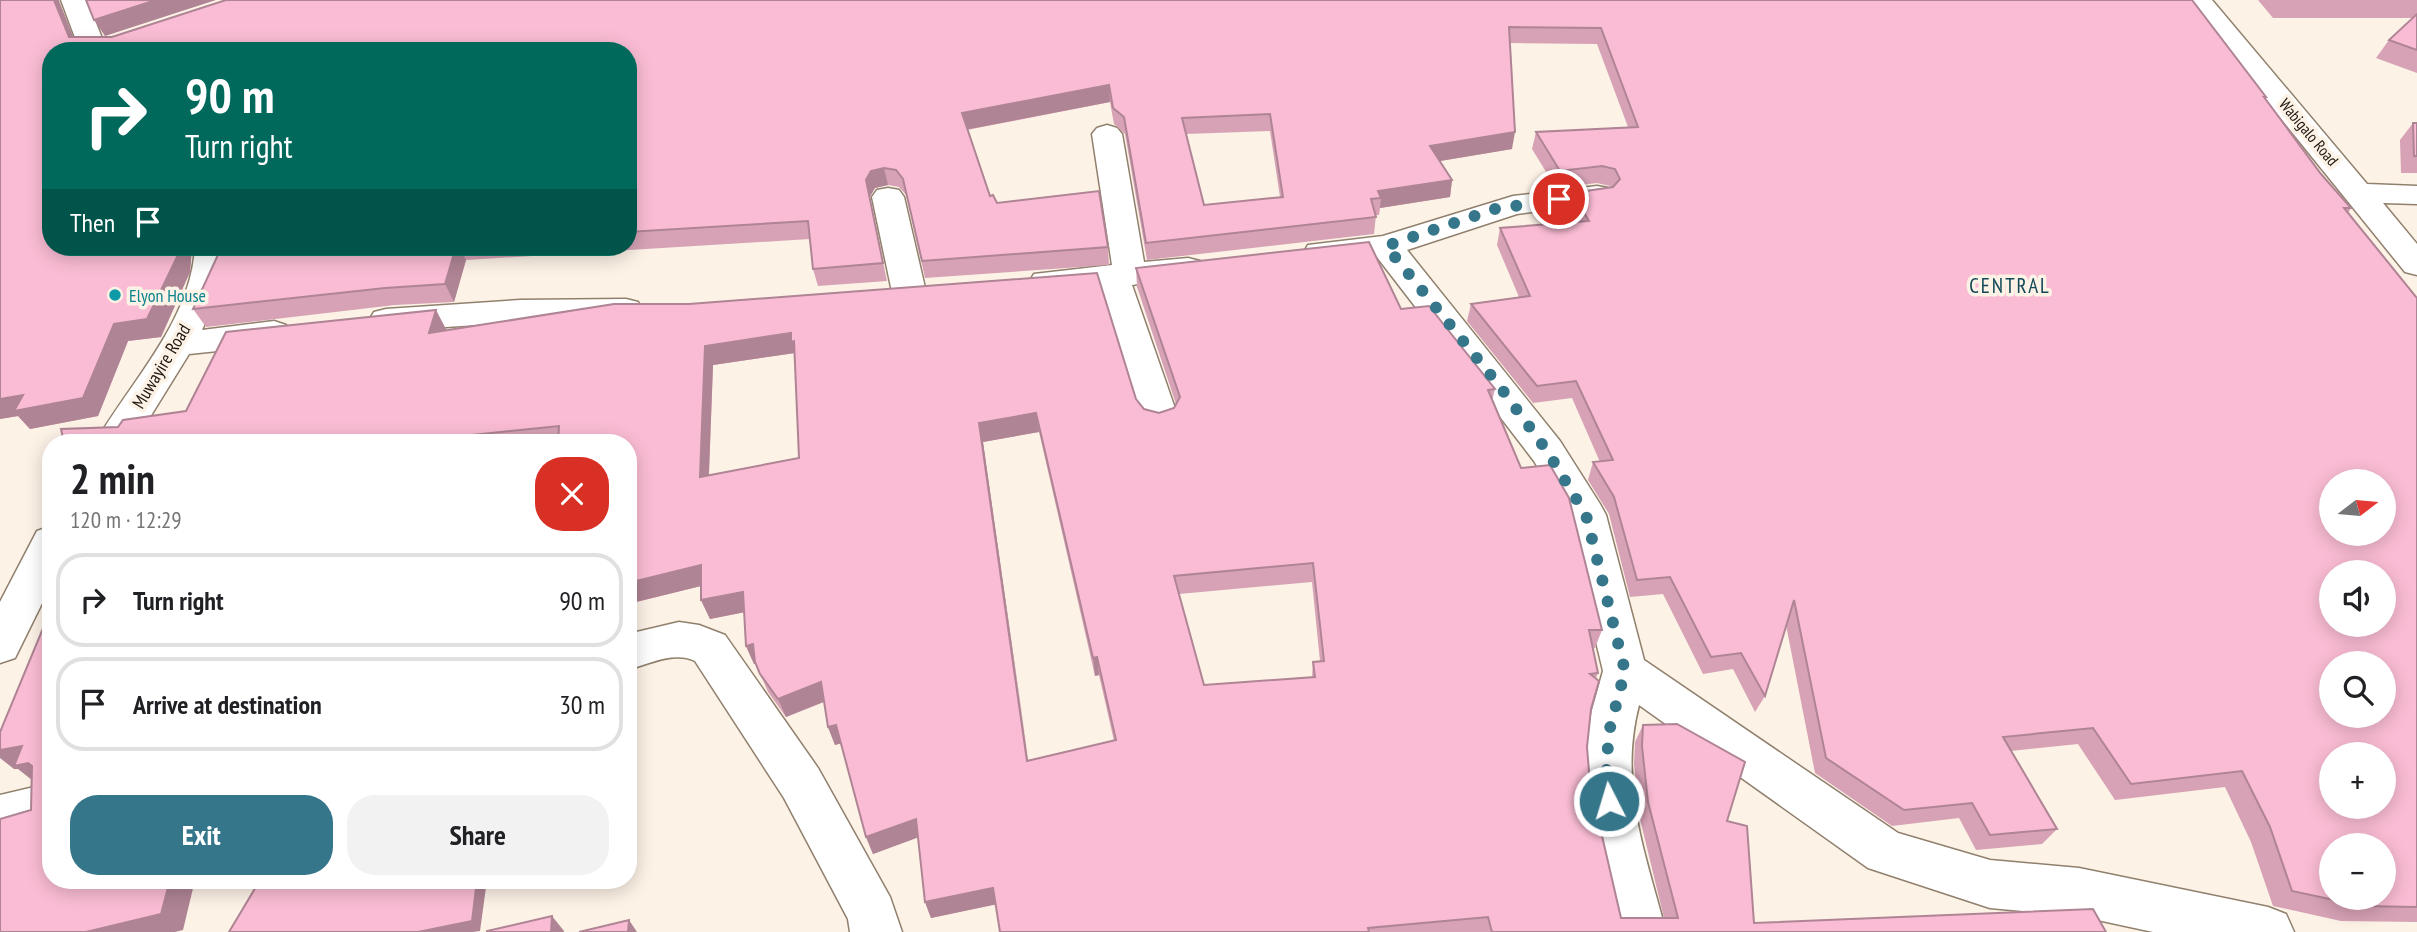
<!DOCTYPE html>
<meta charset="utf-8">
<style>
:root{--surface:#fff;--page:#f2f2f2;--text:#202124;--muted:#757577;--line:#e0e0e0;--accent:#36768a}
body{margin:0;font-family:"PT Sans Narrow",sans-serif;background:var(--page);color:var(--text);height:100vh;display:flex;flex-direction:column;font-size:26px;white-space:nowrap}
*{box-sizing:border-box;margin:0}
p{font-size:23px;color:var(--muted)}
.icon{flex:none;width:38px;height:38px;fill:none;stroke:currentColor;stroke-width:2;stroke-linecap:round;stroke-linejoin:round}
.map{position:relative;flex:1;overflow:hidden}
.details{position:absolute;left:42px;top:434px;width:595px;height:455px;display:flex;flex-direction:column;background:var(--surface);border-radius:28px;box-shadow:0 4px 18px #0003}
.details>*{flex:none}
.hud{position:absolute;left:42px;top:42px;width:595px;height:214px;border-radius:28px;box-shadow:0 4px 18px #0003;background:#00695c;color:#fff;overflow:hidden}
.needle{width:46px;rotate:74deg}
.tools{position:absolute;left:2319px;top:469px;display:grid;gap:14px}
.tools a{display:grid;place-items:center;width:77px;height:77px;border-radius:50%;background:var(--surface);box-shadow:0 4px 18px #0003;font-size:35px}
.pin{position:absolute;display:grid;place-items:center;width:60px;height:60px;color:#fff;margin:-30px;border:4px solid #fff;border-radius:50%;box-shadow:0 2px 7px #0007}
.me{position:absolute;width:77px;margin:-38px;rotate:355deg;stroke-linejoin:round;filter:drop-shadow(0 0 5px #0008)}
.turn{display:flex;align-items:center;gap:24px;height:147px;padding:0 28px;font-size:32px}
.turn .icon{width:91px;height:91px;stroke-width:2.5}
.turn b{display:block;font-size:49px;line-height:60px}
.then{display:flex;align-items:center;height:66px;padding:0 28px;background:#0003;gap:14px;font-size:26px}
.round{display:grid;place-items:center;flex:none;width:74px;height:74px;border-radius:28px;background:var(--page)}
.overview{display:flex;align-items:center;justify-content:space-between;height:119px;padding:0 28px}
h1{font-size:42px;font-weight:700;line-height:52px}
.action{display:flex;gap:14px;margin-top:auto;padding:14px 28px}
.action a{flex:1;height:80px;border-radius:28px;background:var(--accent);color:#fff;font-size:28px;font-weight:700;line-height:80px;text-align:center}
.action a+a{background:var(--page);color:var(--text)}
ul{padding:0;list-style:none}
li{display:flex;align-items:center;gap:21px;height:94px;margin:0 14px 10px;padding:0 14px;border:4px solid var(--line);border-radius:28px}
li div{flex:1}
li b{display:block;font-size:26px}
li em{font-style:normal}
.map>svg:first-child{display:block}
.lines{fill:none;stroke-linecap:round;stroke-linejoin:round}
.street-casing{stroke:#90806d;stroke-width:3}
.street{fill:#fff;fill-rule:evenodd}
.wall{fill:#d7a2b6;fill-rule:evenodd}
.shaded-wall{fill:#af8494}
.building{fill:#fabcd4;stroke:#af8494;stroke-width:2;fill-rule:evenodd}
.route{stroke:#36768a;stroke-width:12;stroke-dasharray:0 21.6}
.culture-dot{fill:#0f9aa8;stroke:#fdf2e6;stroke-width:2.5}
.labels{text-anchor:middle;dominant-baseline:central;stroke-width:7;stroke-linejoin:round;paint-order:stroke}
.far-street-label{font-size:16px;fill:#1d170f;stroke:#fdf2e6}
.culture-label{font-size:18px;fill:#0d838f;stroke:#fdf2e6;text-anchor:start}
.street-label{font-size:18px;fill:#1d170f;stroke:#fdf2e6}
.quarter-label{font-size:21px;letter-spacing:2px;fill:#114756;stroke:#fdf2e6}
</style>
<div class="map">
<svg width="2417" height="932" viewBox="0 0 2417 932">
<rect width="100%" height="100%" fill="#fdf2e6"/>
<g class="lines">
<defs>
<g id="street">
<polygon points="61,0 87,0 107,51 80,51"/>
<polygon points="2185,0 2212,0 2367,184 2417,186 2417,204 2383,203 2417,244 2417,275 2405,272"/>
<polygon points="1107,125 1117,128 1122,134 1144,262 1188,258 1200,261 1205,268 1200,275 1132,285 1178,417 1172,426 1159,430 1146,426 1140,417 1100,287 1046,293 1034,290 1029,282 1034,274 1112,265 1092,134 1097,128"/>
<path d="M 1597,186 L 1608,188 L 1613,195 L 1608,202 L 1517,214 L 1407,250 L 1560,441 L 1600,504 L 1606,515 L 1644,660 L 1898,833 L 1990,860 L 2079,868 L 2268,907 L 2286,914 L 2294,932 L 2153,932 L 2079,916 L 1990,908 L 1868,868 L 1639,705 C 1618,786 1646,854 1666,932 L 1614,932 L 1585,801 L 1583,765 L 1587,728 L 1603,671 L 1566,516 L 1534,461 L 1377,257 L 1320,262 L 1308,259 L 1304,252 L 1308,245 L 1383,236 L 1513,196 Z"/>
<polygon points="888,188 899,190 904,197 926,292 921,300 909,303 897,300 892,292 872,197 877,190"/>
<path d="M 195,247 L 227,247 L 227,273 L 202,330 L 274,321 L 286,325 L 291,333 L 286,341 L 274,345 L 189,354 L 134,443 L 95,443 C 131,381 191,321 195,247 Z"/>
<polygon points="626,299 638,302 643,310 638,318 626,321 520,322 386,331 374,328 369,320 374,312 386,309 520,300"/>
<polygon points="51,526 51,585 15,658 0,663 0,602 37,531"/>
<path d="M 679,622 L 699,625 L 725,635 L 818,768 L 890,897 L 902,932 L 850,932 L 848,919 L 784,798 L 695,661 C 674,651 648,664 628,670 L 628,634 Z"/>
<polygon points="51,783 51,827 0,839 0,795"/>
</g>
</defs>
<use href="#street" class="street-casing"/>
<use href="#street" class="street"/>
</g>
<g class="wall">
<path d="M 0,0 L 59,1 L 73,37 L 112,37 L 836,1 L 2192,0 L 2266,97 L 2265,99 L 2321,174 L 2351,208 L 2348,213 L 2417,298 L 2417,922 L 2341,921 L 2273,906 L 2251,842 L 2225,787 L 2115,800 L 2078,744 L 2011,751 L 2057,829 L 2042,844 L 1976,850 L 1959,818 L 1892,826 L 1815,773 L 1786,625 L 1765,696 L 1755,712 L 1733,669 L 1703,674 L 1663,594 L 1630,597 L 1609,514 L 1588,480 L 1593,462 L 1600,462 L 1572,398 L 1533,403 L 1467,321 L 1471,304 L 1519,297 L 1497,245 L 1500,228 L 1575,222 L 1568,210 L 1572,193 L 1611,188 L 1610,186 L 1597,183 L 1556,188 L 1532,149 L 1536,132 L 1628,127 L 1597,44 L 1510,43 L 1512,149 L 1440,161 L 1452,180 L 1450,197 L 1380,208 L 1379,215 L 1376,215 L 1374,234 L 1147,260 L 1125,134 L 1114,124 L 1110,102 L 967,130 L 990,196 L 997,203 L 1108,247 L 1109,265 L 925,278 L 907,196 L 899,187 L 888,185 L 875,188 L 869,198 L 887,281 L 818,286 L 813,269 L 810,239 L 466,260 L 454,302 L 395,305 L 206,327 L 193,309 L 217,257 L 218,247 L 628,247 L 628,51 L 51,51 L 192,247 L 190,272 L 161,337 L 128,341 L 98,416 L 30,429 L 18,416 L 0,419 ZM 1270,131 L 1280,197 L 1204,205 L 1186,134 Z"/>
<polygon points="2258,0 2417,0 2417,73 2376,58 2389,40 2412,18 2273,18"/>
<polygon points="2413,123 2417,123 2417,173 2401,173 2400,140"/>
<path d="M 1136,268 L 1401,309 L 1495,389 L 1492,401 L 1521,468 L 1602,630 L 1595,648 L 1593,648 L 1598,673 L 1596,678 L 1587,747 L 1590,784 L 1621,918 L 1664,918 L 1640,819 L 1634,764 L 1635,742 L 1643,725 L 1727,821 L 1754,923 L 2106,932 L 1000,932 L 996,904 L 931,918 L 925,902 L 918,837 L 873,854 L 866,837 L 841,743 L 835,745 L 828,727 L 824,702 L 786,717 L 768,692 L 756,664 L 754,664 L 746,646 L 744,612 L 710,619 L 701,600 L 701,586 L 628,604 L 628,443 L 64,443 L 118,427 L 186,411 L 446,329 L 446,330 L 614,304 L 1136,399 L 1144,409 L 1159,413 L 1174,408 L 1176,404 L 1137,287 ZM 795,353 L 799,458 L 709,475 L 713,365 ZM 1039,432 L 1095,676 L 1099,675 L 1114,741 L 1028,760 L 983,442 ZM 1312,582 L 1320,661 L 1313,662 L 1312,677 L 1204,685 L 1179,594 Z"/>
</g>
<g class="shaded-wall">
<polygon points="54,0 59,0 59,1 79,51 69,37"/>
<polygon points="156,0 216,0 105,36 94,20"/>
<polygon points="1109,85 1110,102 964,130 962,113"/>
<polygon points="1515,132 1512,149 1428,163 1430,146"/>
<polygon points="884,168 888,185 875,188 869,198 887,281 866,180 871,171"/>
<polygon points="1452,180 1450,197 1380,208 1381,198 1378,191"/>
<polygon points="179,247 192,247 190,272 161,337 128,341 98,416 30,429 18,416 0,419 0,399 114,324"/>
<polygon points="456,247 459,247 466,260 454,302 445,284"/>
<polygon points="436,310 446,329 440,352 429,333"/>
<polygon points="791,333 794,341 795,353 713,365 708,496 700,477 705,346"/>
<polygon points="1036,413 1039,432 983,442 1031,778 979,423"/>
<polygon points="701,565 709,584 628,604 628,583"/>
<polygon points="743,592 751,611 710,619 701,600"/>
<polygon points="753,644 761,663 754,664 746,646"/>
<polygon points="1097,657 1099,675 1095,676 1093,658"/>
<polygon points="821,682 828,700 786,717 778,699"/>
<polygon points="836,725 843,743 835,745 828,727"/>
<polygon points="22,746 32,766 37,784 18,769 14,769 0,758 0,750"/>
<polygon points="916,819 922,836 873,854 866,837"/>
<polygon points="170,880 195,880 183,930 175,932 86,932"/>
<polygon points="477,880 487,880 480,931 473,932 418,932"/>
<polygon points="993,888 998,904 931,918 925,902"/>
<polygon points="552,916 564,931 564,932 551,932"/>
<polygon points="629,920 637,932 628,932"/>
</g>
<g class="building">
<path d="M 0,0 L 54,0 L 69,37 L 112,37 L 226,0 L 2192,0 L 2266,97 L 2264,97 L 2321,174 L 2351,208 L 2344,208 L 2417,298 L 2417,907 L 2362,906 L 2292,891 L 2270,827 L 2242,771 L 2131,784 L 2093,728 L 2003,737 L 2057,829 L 1990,835 L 1972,803 L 1904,810 L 1826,758 L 1794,600 L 1765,696 L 1741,653 L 1711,657 L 1670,577 L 1637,580 L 1614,497 L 1593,462 L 1613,460 L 1576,381 L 1537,386 L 1471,304 L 1530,296 L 1500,228 L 1589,221 L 1572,193 L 1613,187 L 1620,179 L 1615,169 L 1602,166 L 1560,171 L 1536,132 L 1638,127 L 1601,28 L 1509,27 L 1515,132 L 1430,146 L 1452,180 L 1378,191 L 1381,198 L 1371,199 L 1376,217 L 1146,243 L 1124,117 L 1113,108 L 1109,85 L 962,113 L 990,196 L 993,195 L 997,203 L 1099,191 L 1108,247 L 922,261 L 903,179 L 896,170 L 884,168 L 871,171 L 866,180 L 883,263 L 813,269 L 808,221 L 628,232 L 628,51 L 51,51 L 51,247 L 179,247 L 178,255 L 147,319 L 114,324 L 83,398 L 14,411 L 23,395 L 0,399 ZM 1270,114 L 1283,197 L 1204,205 L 1182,118 ZM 2331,481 L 2384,481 L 2384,534 L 2331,534 ZM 2331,572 L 2384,572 L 2384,625 L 2331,625 ZM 2331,663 L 2384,663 L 2384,716 L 2331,716 ZM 2331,754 L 2384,754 L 2384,807 L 2331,807 ZM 2331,845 L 2384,845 L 2384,898 L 2331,898 Z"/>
<polygon points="86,0 156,0 94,20"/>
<polygon points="2417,14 2417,50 2389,40"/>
<polygon points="2413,123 2417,123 2417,156 2414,156"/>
<path d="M 1369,242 L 1401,309 L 1429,306 L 1495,389 L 1488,390 L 1521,468 L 1550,465 L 1569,498 L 1602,630 L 1589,630 L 1598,673 L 1590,674 L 1599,681 L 1591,709 L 1587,747 L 1590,784 L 1621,918 L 1678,918 L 1648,802 L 1642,746 L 1643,725 L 1677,724 L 1745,762 L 1727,821 L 1747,826 L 1754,923 L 2093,909 L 2106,932 L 1492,932 L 1488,917 L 1368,928 L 1369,932 L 1000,932 L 993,888 L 925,902 L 916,819 L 866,837 L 836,725 L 828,727 L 821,682 L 778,699 L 760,674 L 755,662 L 753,644 L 746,646 L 743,592 L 701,600 L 701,565 L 628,583 L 628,443 L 558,443 L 559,426 L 463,436 L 464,443 L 64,443 L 61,429 L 118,427 L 123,420 L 186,411 L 226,332 L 436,310 L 429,333 L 614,304 L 689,304 L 1097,273 L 1136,399 L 1144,409 L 1159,413 L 1174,408 L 1180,397 L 1136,268 ZM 791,333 L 791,342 L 794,341 L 799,458 L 700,477 L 705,346 ZM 1036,413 L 1093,658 L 1097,657 L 1116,740 L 1027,761 L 979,423 ZM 1313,563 L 1324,661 L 1313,662 L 1315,677 L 1204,685 L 1174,576 Z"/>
<polygon points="218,247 456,247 445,284 385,288 193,309 217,257"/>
<polygon points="51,609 51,880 170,880 161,914 86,932 0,932 0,819 31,810 32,766 28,763 14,766 22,746 0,750 0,732"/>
<polygon points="260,880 477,880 472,921 418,932 229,932"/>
<polygon points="552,916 551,932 487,932 487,931"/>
<polygon points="629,920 628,932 579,932"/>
</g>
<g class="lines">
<polyline class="route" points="1559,199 1495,209 1386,246 1498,384 1547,451 1586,515 1625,671 1610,728 1606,765 1609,801"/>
</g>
<circle class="culture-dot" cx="115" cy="295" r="7"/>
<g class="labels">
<g class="far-street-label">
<text transform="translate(2309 132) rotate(50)">Wabigalo Road</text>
</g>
<g class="culture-label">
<text x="129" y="295">Elyon House</text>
</g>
<g class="street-label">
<text transform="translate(161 366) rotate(-59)">Muwayire Road</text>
</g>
<g class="quarter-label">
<text x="2010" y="285">CENTRAL</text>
</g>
</g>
</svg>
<div class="tools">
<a><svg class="needle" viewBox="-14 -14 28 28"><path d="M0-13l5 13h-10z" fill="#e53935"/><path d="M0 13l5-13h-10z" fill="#757577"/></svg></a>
<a><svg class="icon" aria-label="sound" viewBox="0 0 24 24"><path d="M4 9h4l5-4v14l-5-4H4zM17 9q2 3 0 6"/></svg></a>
<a><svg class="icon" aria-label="search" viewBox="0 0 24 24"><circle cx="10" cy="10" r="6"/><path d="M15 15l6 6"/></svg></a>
<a>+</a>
<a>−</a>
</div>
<div class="pin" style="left:1559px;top:199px;background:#d93025"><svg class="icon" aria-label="arrive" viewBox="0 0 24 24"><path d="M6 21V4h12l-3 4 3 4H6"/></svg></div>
<svg class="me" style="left:1609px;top:801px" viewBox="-20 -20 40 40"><circle r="17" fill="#36768a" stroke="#fff" stroke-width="3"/><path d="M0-11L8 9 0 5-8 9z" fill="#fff"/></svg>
<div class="hud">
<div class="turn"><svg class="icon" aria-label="right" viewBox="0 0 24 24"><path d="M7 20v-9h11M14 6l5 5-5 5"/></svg><div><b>90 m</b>Turn right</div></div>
<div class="then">Then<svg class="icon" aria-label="arrive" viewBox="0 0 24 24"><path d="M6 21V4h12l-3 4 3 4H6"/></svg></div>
</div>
<section class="details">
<div class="overview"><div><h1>2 min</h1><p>120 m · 12:29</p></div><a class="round" style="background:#d93025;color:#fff"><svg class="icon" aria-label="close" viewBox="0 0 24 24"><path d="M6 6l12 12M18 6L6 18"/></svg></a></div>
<ul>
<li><svg class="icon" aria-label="right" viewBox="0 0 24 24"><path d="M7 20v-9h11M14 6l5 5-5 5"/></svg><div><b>Turn right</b></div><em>90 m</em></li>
<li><svg class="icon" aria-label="arrive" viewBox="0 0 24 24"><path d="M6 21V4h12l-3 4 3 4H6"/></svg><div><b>Arrive at destination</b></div><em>30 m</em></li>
</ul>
<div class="action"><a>Exit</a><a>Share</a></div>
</section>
</div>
